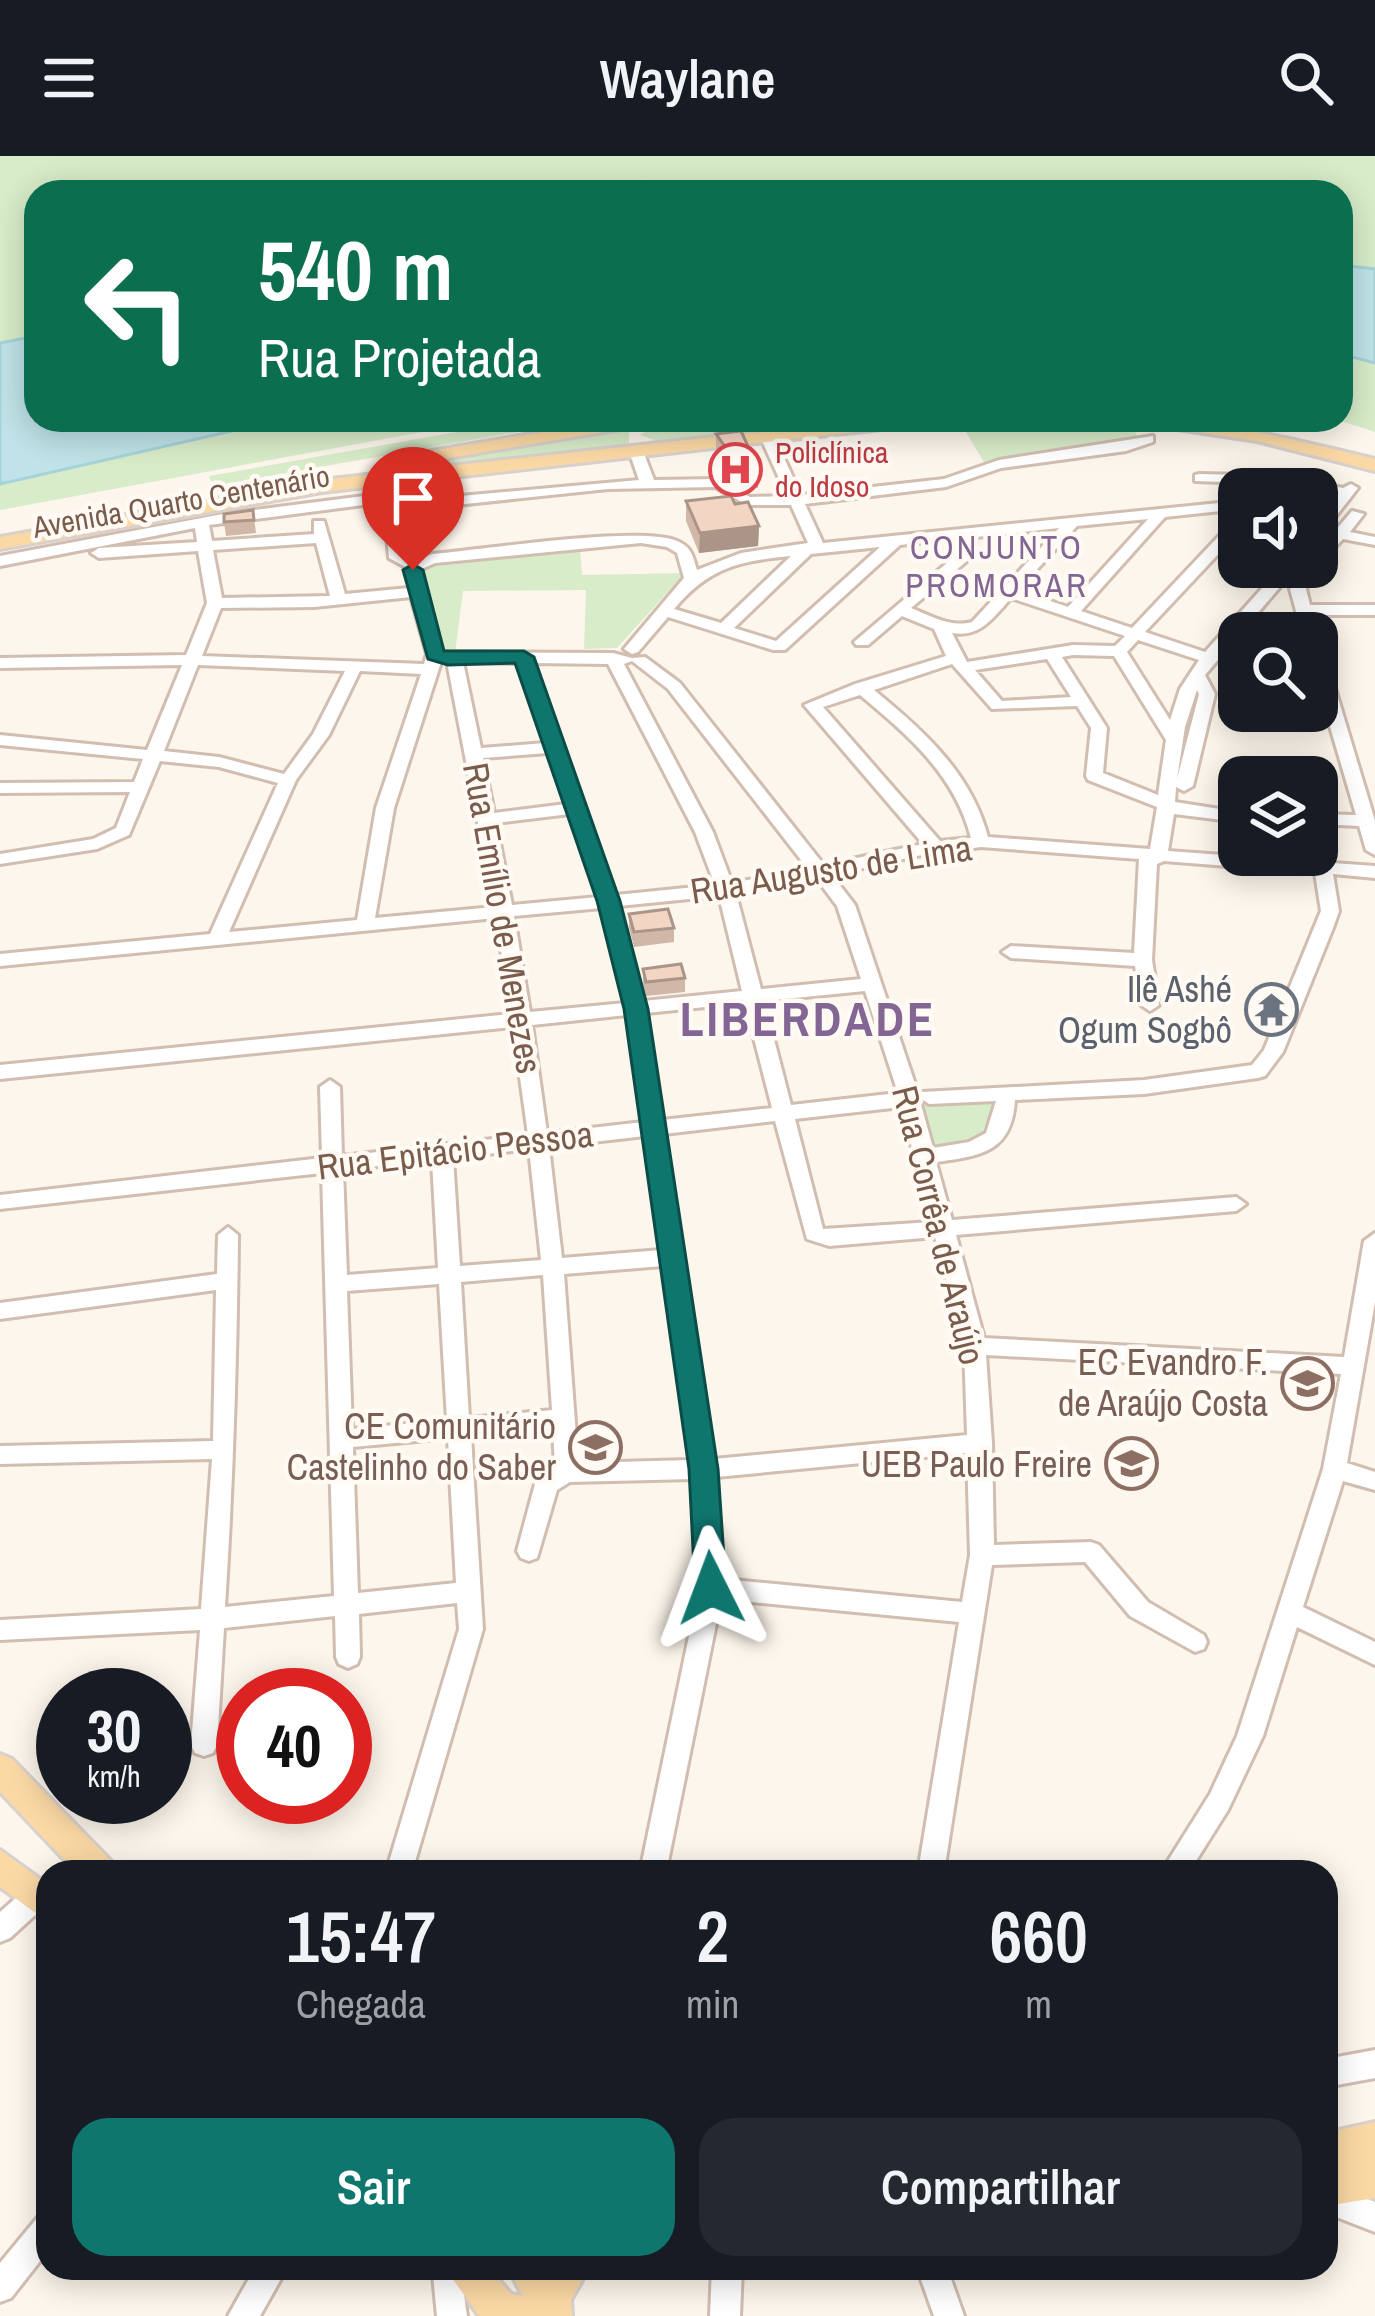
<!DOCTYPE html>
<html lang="pt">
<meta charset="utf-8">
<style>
:root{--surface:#171b24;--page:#242831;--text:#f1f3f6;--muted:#9ea1a6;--accent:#0f766e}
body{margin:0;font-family:"Archivo Narrow",sans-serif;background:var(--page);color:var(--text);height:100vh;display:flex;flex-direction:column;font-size:45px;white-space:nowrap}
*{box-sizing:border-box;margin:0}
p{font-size:39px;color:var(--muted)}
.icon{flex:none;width:66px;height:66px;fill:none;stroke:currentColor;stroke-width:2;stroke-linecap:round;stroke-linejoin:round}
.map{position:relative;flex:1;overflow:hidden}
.side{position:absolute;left:36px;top:1704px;width:1302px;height:420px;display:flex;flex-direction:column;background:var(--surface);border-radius:36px;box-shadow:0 6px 30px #0003}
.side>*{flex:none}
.guide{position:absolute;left:24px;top:24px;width:1329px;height:252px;border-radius:36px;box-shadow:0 6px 30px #0003;background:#0b6e4f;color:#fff;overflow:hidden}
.controls{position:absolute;left:1218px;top:312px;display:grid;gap:24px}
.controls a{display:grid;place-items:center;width:120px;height:120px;border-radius:24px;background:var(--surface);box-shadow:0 6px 30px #0003;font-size:60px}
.speed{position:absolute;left:36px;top:1512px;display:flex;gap:24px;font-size:60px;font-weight:700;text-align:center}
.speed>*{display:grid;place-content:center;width:156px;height:156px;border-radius:50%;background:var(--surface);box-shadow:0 6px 30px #0003;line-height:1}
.speed small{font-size:30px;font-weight:400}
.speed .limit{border:18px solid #d22;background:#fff;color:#111}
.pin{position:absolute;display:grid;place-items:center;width:102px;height:102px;color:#fff;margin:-123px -51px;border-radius:50% 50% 50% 0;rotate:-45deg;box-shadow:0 0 12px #0007}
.pin .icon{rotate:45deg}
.me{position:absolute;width:132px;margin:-66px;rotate:357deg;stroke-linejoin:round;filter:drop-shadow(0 0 9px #0008)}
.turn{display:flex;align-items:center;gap:42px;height:252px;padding:0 36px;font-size:54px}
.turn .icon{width:156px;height:156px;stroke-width:2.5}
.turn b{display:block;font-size:84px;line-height:102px}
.eta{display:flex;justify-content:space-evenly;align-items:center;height:204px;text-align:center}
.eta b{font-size:72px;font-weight:600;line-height:84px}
.action{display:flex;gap:24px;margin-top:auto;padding:24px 36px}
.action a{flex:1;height:138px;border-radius:36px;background:var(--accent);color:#fff;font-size:48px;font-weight:600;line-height:138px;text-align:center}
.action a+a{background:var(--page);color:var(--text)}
header{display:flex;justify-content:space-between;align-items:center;height:156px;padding:0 36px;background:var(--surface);font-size:54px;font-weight:600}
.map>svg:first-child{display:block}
.green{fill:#d8ecc9}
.water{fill:#bfe3e8;stroke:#a5d3da;stroke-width:3}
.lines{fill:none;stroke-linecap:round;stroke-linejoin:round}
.minor-casing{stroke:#d1beb0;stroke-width:6}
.major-casing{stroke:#dad1cd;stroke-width:6}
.minor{fill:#fff;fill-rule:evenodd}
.major{fill:#fbd9a5;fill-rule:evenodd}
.wall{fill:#d1b7a8}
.shaded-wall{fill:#aa9588}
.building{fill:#f3d5c3;stroke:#aa9588;stroke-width:3}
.route{fill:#0f766e;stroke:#0a4d48;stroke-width:3}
.labels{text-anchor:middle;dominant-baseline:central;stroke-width:9;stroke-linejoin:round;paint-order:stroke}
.far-health-label{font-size:30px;fill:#be3a42;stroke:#fffaf3;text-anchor:start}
.far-street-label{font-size:30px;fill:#7a5c4d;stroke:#fffaf3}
.far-neighbourhood-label{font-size:33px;letter-spacing:3px;fill:#846695;stroke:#fffaf3}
.street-label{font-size:36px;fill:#7a5c4d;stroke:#fffaf3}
.worship-label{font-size:36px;fill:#5b616d;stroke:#fffaf3;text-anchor:end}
.education-label{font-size:36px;fill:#785e54;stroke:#fffaf3;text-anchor:end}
.district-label{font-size:48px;font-weight:bold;letter-spacing:3px;fill:#846695;stroke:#fffaf3}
</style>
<header><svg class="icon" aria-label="menu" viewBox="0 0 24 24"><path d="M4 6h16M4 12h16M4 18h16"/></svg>Waylane<svg class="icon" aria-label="search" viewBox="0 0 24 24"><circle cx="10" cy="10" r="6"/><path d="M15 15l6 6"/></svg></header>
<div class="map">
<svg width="1375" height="2160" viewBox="0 0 1375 2160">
<rect width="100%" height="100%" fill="#fdf6ec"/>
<g class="green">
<polygon points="0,0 1375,0 1375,113 1341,109 1341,36 629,36 648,23 612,36 36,36 36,180 0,187"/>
<polygon points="1341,198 1375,207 1375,276 1338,264"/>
<polygon points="281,264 487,264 0,354 0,328"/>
<polygon points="524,264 585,264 213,330 209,320"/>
<polygon points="716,264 852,264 657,285 640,279 652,271"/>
<polygon points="1086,267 1132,272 1137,279 1133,284 984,306 962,270"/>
<polygon points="629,272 629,291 333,325 336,321"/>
<polygon points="580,391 582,419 685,417 617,492 584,493 586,434 463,435 455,497 439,493 420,414 437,407"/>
<polygon points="999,943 987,984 936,994 922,948"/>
</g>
<g class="water">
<polygon points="1341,109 1375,113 1375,207 1341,198"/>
<polygon points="36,180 36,264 280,264 0,328 0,187"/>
</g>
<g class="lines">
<defs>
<g id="minor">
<path d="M 767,276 L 774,280 L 801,339 L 944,323 L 999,304 L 1153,280 L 1153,286 L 1126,295 L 1001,312 L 946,331 L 805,348 L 823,387 L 1239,345 L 1239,353 L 1165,361 L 1081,455 L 1132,472 L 1234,364 L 1239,363 L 1239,376 L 1145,476 L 1205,496 L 1281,411 L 1297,411 L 1205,519 L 1215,538 L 1193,630 L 1184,635 L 1176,631 L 1175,646 L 1239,656 L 1239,666 L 1174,658 L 1168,695 L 1375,710 L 1375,722 L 1333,718 L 1339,755 L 1333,772 L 1283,896 L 1265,920 L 1258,922 L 1144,938 L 1015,944 C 1012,996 981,1000 936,1006 L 952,1064 L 1236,1041 L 1246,1048 L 1236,1055 L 956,1079 L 984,1182 L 1344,1201 L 1364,1085 L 1375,1077 L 1375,1146 L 1347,1307 L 1375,1316 L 1375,1334 L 1343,1325 L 1303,1451 L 1375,1486 L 1375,1509 L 1297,1471 L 1263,1580 L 1228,1654 L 1189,1716 L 1161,1716 L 1210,1638 L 1237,1580 L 1323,1313 L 1341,1218 L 986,1199 L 992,1287 L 994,1389 L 1091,1386 L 1099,1389 L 1148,1446 L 1204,1479 L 1207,1486 L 1204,1493 L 1195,1496 L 1130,1460 L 1085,1406 L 992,1409 L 944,1716 L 918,1716 L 959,1466 L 721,1443 L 666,1716 L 640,1716 L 699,1432 L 693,1323 L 570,1326 L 557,1334 L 537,1402 L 529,1405 L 521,1402 L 517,1395 L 535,1328 L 539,1321 L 555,1312 L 553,1272 L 471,1280 L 483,1473 L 412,1716 L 386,1716 L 459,1473 L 457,1447 L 359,1458 L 360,1501 L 357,1508 L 348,1512 L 339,1508 L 336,1501 L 335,1460 L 224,1472 L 217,1589 L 213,1597 L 204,1600 L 195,1597 L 191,1589 L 200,1474 L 0,1484 L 0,1464 L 201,1453 L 212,1303 L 0,1308 L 0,1290 L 213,1285 L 216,1134 L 0,1163 L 0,1147 L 217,1118 L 218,1079 L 228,1071 L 238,1079 C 237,1202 233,1327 225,1451 L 334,1440 L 322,1017 L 0,1053 L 0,1039 L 322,1002 L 320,931 L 330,924 L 340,931 L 342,1000 L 528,979 L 513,871 L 0,923 L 0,909 L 511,858 L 496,762 L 0,810 L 0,798 L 210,778 L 278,627 L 219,611 L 160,605 L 129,679 L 97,693 L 0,708 L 0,698 L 93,683 L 116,672 L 130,636 L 0,637 L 0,627 L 134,626 L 143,603 L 0,589 L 0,579 L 147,594 L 182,509 L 0,512 L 0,502 L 186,499 L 207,447 L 198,395 L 99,402 L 91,397 L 99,392 L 197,386 L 195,372 L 0,410 L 0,400 L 223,358 L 372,339 L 394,346 L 639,324 L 629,295 L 636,291 L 643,295 L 654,324 L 718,323 L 750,341 L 787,340 L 760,280 ZM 715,331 L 747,349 L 791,349 L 808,387 L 741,397 L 697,414 C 693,401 692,391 677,385 C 641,369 480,394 432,398 L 415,405 L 404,400 L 400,355 L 608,333 ZM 371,348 L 385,353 L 389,402 L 415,416 L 435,407 L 641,387 L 667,391 L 677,397 L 684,422 L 624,493 L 632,498 L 638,496 L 668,461 L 773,494 L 785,494 L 900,389 L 961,382 L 961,395 L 854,486 L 856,489 L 868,489 L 902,460 L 934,473 L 946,500 L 855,528 L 804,549 L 923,688 L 824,709 L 680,527 L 645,501 L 632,502 L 613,497 L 442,496 L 419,421 L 409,421 L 409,432 L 345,438 L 324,365 L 314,365 L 314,378 L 212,385 L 209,369 ZM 1148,363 L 1068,451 L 1018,434 L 1077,370 ZM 1059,372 L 972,466 C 951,472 931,460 911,452 L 974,399 L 976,381 ZM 316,387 L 330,440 L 222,442 L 213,394 ZM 880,391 L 776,485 L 734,472 L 811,398 ZM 791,400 L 721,467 L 674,453 C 709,411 739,405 791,400 ZM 411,441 L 427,498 L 424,508 L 202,500 L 221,452 L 314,451 ZM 1011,442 L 1125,480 L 1115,490 L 1073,489 L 967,506 L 952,477 C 980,482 994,461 1011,442 ZM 1138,484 L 1199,504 L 1180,533 L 1170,564 L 1127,496 ZM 1073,499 L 1114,500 L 1166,584 L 1158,639 L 1103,617 L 1107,572 L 1062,501 ZM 1047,503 L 1071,541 L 1002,545 L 975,514 ZM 632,505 L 668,533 L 808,713 L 732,727 L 713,676 L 624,508 ZM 441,506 L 447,506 L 494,751 L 375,762 L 394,652 ZM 463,506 L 517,507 L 545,587 L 481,592 ZM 533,507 L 608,508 L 695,676 L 715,729 L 616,739 ZM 952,508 L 992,553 L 1077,550 L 1091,572 L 1086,620 L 1088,624 L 1157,651 L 1150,693 L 988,681 C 971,617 924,575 874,534 ZM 198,509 L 345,515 L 313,578 L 284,618 L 219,601 L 164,595 ZM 360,515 L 421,518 L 376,652 L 357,764 L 229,776 L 296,624 L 329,579 ZM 1197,534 L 1199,538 L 1177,623 L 1185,571 ZM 860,539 C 908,579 955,619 971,682 L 940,685 L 823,551 ZM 548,597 L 566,648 L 494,657 L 483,602 ZM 570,658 L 598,741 L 512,749 L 496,667 ZM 981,691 L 1139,703 L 1134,797 L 1011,790 L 1002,796 L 1011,802 L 1135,810 L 1141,849 L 1150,855 L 1159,849 L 1152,804 L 1157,708 L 1164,705 L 1315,717 L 1321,755 L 1264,894 L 1252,909 L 1144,924 L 922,936 L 919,941 L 929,948 L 996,945 L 986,977 L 969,986 L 933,992 L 917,934 L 855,749 L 832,719 L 916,700 ZM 816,722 L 837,750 L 861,823 L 761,833 L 736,738 ZM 719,740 L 742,835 L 643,845 L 619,750 ZM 602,752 L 625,847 L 530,856 L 514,760 ZM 865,835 L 898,937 L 791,949 L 764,845 ZM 745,847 L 772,952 L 662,964 L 646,857 ZM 627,859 L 643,966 L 547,977 L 532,869 ZM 901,951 L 932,1066 L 823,1073 L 795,963 ZM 775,965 L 807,1083 L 829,1090 L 935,1081 L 964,1190 L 967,1279 L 714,1303 L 664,978 ZM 645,980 L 661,1094 L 562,1102 L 549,991 ZM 529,993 L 541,1104 L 460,1110 L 453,1002 ZM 432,1004 L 438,1112 L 347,1119 L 343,1014 ZM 663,1110 L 691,1304 L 578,1307 L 564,1118 ZM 543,1119 L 552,1254 L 469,1262 L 461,1126 ZM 439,1128 L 447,1264 L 352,1273 L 347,1135 ZM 448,1282 L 456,1427 L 358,1437 L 353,1291 ZM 967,1297 L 970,1399 L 962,1446 L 722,1423 L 716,1321 Z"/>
<polygon points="1200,318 1282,320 1343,332 1351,328 1358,332 1322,378 1317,379 1317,365 1337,340 1317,333 1282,328 1195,325 1195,319"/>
<polygon points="1352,355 1364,358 1350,376 1375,381 1375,389 1343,383 1318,409 1306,433 1310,449 1375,449 1375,459 1313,459 1318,477 1302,477 1290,433 1304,411 1317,411 1317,396"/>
<polygon points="1317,494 1325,499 1375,665 1375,699 1366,694 1359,670 1317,668 1317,658 1356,659 1317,526"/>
<polygon points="36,1729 45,1732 45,1750 10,1782 0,1786 0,1756 27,1732"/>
<polygon points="1375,1894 1375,1922 1326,1931 1326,1903"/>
<polygon points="1326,2027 1375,2046 1375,2076 1326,2057"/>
<polygon points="48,2056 48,2095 11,2142 0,2146 0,2107 38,2061"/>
<polygon points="255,2112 287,2112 260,2160 228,2160"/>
<polygon points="436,2112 460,2112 467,2160 437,2160 433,2119"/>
<polygon points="712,2112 742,2112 740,2160 710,2160"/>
<polygon points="917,2112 947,2112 964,2160 934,2160"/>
</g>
<g id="major">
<polygon points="613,264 654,264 645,269 419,307 410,302 419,297"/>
<polygon points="868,264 926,264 917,269 322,336 0,393 0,381 322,324"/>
<path d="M 1142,264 C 1222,264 1298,285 1375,303 L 1375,315 L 1257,285 L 1151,269 Z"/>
<polygon points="0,1598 12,1603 111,1705 116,1716 76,1716 0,1636"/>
<polygon points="0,1694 48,1729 48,1766 0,1731"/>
<polygon points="1375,1966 1375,2004 1364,2006 1375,2004 1375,2042 1326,2050 1326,1977"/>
<polygon points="445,2112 489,2112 511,2138 523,2140 508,2112 589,2112 571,2144 572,2160 479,2160"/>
</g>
</defs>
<use href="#minor" class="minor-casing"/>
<use href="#major" class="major-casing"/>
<use href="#minor" class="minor"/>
<use href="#major" class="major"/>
</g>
<g class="wall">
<polygon points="716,278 758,312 758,332 738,329 716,297"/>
<polygon points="686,345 735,348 759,370 758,390 699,397 686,365"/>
<polygon points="253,354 256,377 226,380 224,366"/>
<polygon points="629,758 674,772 674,786 634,791 629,772"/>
<polygon points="643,813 685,822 685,836 646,840 643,827"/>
</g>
<polygon class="shaded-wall" points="759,370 758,390 699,397 700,377"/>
<g class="building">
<polygon points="741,275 758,312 739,310 716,278"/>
<polygon points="731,340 735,348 748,346 759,370 700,377 686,345"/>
<polygon points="253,354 254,364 224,366 224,358"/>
<polygon points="668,753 674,772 634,776 629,758"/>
<polygon points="681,808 685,822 646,826 643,813"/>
</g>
<polygon class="route" points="413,408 423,414 444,495 524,495 534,501 620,745 648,853 718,1313 726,1432 711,1445 695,1432 689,1313 624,853 597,745 515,507 448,509 428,503 403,414"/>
<defs>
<symbol id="hospital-ring" viewBox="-11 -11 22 22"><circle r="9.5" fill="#fffaf3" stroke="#e0444e" stroke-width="1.5"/><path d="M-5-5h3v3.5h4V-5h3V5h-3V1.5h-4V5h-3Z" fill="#e0444e"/></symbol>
<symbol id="temple-ring" viewBox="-11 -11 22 22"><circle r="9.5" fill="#fffaf3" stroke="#6b7280" stroke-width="1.5"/><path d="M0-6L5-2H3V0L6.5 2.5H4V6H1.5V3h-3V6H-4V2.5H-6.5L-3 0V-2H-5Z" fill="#6b7280"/></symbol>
<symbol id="school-ring" viewBox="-11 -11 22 22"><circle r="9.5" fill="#fffaf3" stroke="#8d6e63" stroke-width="1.5"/><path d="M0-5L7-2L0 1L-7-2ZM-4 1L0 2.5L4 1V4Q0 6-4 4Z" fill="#8d6e63"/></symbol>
</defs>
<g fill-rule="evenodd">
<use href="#hospital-ring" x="706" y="284" width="59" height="59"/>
<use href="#temple-ring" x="1242" y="824" width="59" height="59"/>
<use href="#school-ring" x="1278" y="1198" width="59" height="59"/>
<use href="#school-ring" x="566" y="1262" width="59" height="59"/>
<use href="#school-ring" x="1102" y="1278" width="59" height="59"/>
</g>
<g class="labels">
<g class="far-health-label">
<text x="775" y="296">Policlínica<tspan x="775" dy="34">do Idoso</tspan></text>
</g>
<g class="far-street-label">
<text transform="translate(181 345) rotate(-10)">Avenida Quarto Centenário</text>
</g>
<g class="far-neighbourhood-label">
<text x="997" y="391">CONJUNTO<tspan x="997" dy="38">PROMORAR</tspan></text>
</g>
<g class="street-label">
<text transform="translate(831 713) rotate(-9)">Rua Augusto de Lima</text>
<text transform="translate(503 762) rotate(80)">Rua Emílio de Menezes</text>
<text transform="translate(455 994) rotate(-7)">Rua Epitácio Pessoa</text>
<text transform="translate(939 1069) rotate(76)">Rua Corrêa de Araújo</text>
</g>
<g class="worship-label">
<text x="1232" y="833">Ilê Ashé<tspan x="1232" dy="41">Ogum Sogbô</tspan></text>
</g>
<g class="education-label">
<text x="1268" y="1206">EC Evandro F.<tspan x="1268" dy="41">de Araújo Costa</tspan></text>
<text x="556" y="1270">CE Comunitário<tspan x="556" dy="41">Castelinho do Saber</tspan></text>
<text x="1092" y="1308">UEB Paulo Freire</text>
</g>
<g class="district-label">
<text x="808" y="862">LIBERDADE</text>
</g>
</g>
</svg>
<div class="controls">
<a><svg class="icon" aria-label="sound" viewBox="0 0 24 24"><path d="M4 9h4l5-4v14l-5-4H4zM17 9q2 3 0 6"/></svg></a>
<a><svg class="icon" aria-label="search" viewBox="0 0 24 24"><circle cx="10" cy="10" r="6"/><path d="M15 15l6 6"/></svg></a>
<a><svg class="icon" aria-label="layers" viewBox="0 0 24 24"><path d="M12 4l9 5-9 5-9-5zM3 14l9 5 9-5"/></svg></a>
</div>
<div class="speed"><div>30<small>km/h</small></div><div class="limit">40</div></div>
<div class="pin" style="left:413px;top:414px;background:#d93025"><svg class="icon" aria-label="arrive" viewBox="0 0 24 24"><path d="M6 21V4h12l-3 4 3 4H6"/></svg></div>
<svg class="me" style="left:711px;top:1432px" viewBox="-20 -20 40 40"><path d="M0-17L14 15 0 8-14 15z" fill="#0f766e" stroke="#fff" stroke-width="4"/></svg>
<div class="guide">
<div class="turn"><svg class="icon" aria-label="left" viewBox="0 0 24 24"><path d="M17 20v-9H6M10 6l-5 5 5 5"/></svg><div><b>540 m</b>Rua Projetada</div></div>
</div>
<section class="side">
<div class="eta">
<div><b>15:47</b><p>Chegada</p></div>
<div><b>2</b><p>min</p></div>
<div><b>660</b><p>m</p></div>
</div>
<div class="action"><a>Sair</a><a>Compartilhar</a></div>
</section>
</div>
